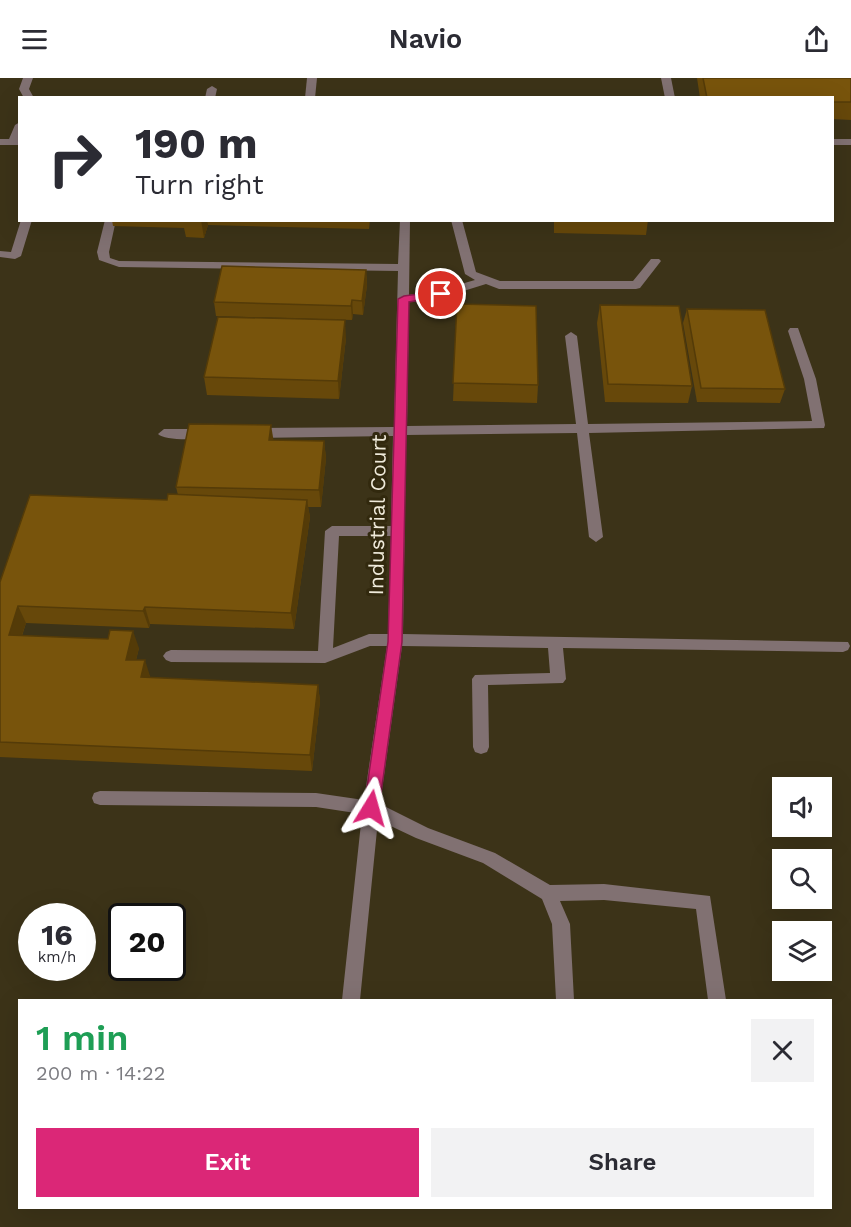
<!DOCTYPE html>
<meta charset="utf-8">
<style>
:root{--surface:#fff;--page:#f2f2f3;--text:#2b2b33;--muted:#7c7c81;--accent:#db2777}
body{margin:0;font-family:"Work Sans",sans-serif;background:var(--page);color:var(--text);height:100vh;display:flex;flex-direction:column;font-size:22px;white-space:nowrap}
*{box-sizing:border-box;margin:0}
p{font-size:20px;color:var(--muted)}
.icon{flex:none;width:33px;height:33px;fill:none;stroke:currentColor;stroke-width:2;stroke-linecap:round;stroke-linejoin:round}
.map{position:relative;flex:1;overflow:hidden}
.drawer{position:absolute;left:18px;top:921px;width:814px;height:210px;display:flex;flex-direction:column;background:var(--surface);border-radius:0px;box-shadow:0 6px 24px #0002}
.drawer>*{flex:none}
.banner{position:absolute;left:18px;top:18px;width:816px;height:126px;border-radius:0px;box-shadow:0 6px 24px #0002;background:#fff;color:var(--text);overflow:hidden}
.controls{position:absolute;left:772px;top:699px;display:grid;gap:12px}
.controls a{display:grid;place-items:center;width:60px;height:60px;border-radius:0px;background:var(--surface);box-shadow:0 6px 24px #0002;font-size:30px}
.speed{position:absolute;left:18px;top:825px;display:flex;gap:12px;font-size:30px;font-weight:700;text-align:center}
.speed>*{display:grid;place-content:center;width:78px;height:78px;border-radius:50%;background:var(--surface);box-shadow:0 6px 24px #0002;line-height:1}
.speed small{font-size:15px;font-weight:400}
.speed .limit{border:3px solid #111;border-radius:9px;background:#fff;color:#111}
.pin{position:absolute;display:grid;place-items:center;width:51px;height:51px;color:#fff;margin:-26px;border:3px solid #fff;border-radius:50%;box-shadow:0 2px 6px #0007}
.me{position:absolute;width:66px;margin:-33px;rotate:8deg;stroke-linejoin:round;filter:drop-shadow(0 0 4px #0008)}
.turn{display:flex;align-items:center;gap:21px;height:126px;padding:0 18px;font-size:27px}
.turn .icon{width:78px;height:78px;stroke-width:2.5}
.turn b{display:block;font-size:42px;line-height:51px}
.round{display:grid;place-items:center;flex:none;width:63px;height:63px;border-radius:0px;background:var(--page)}
.headline{display:flex;align-items:center;justify-content:space-between;height:102px;padding:0 18px}
h1{font-size:36px;font-weight:600;line-height:45px;color:#1e9e55}
.button{display:flex;gap:12px;margin-top:auto;padding:12px 18px}
.button a{flex:1;height:69px;border-radius:0px;background:var(--accent);color:#fff;font-size:24px;font-weight:600;line-height:69px;text-align:center}
.button a+a{background:var(--page);color:var(--text)}
header{display:flex;justify-content:space-between;align-items:center;height:78px;padding:0 18px;background:var(--surface);font-size:27px;font-weight:600}
.map>svg:first-child{display:block}
.lines{fill:none;stroke-linecap:round;stroke-linejoin:round}
.minor{fill:#817172;fill-rule:evenodd}
.wall{fill:#67480a}
.shaded-wall{fill:#543b08}
.building{fill:#78540c;stroke:#543b08;stroke-width:1.5}
.route{fill:#db2777;stroke:#8e194d;stroke-width:1.5}
.labels{text-anchor:middle;dominant-baseline:central;stroke-width:6;stroke-linejoin:round;paint-order:stroke}
.street-label{font-size:21px;fill:#efeada;stroke:#32290e}
</style>
<header><svg class="icon" aria-label="menu" viewBox="0 0 24 24"><path d="M4 6h16M4 12h16M4 18h16"/></svg>Navio<svg class="icon" aria-label="share" viewBox="0 0 24 24"><path d="M12 15V3M7 8l5-5 5 5M5 13v7h14v-7"/></svg></header>
<div class="map">
<svg width="851" height="1149" viewBox="0 0 851 1149">
<rect width="100%" height="100%" fill="#3c3318"/>
<g class="lines">
<g class="minor">
<polygon points="23,0 33,0 29,11 34,20 24,20 19,11"/>
<polygon points="307,0 317,0 315,20 305,20"/>
<polygon points="661,0 671,0 675,20 665,20"/>
<polygon points="212,8 217,11 215,20 205,20 207,11"/>
<polygon points="20,44 20,67 0,67 0,61 9,61 15,47"/>
<rect x="832" y="61" width="19" height="6"/>
<polygon points="21,142 32,142 21,178 15,181 0,179 0,173 11,174"/>
<path d="M 105,142 L 116,142 L 109,174 L 110,180 L 119,183 L 398,186 L 400,142 L 410,142 L 409,217 L 440,212 L 475,202 L 465,196 L 451,142 L 462,142 L 476,194 L 500,203 L 633,203 L 651,181 L 659,181 L 661,183 L 640,210 L 636,211 L 499,211 L 486,206 L 441,220 L 409,224 L 407,348 L 576,346 L 565,258 L 571,254 L 577,258 L 588,346 L 812,343 L 804,301 L 788,253 L 790,250 L 798,250 L 816,301 L 825,347 L 824,350 L 589,355 L 603,459 L 596,464 L 589,459 L 577,355 L 406,357 L 403,556 L 848,564 L 850,568 L 848,572 L 843,574 L 563,570 L 566,601 L 563,605 L 488,607 L 489,669 L 487,674 L 481,676 L 475,674 L 473,669 L 472,601 L 475,597 L 550,595 L 548,570 L 402,568 L 380,726 L 428,750 L 495,775 L 550,807 L 604,806 L 710,818 L 726,922 L 708,922 L 696,831 L 604,822 L 560,823 L 570,846 L 574,922 L 556,922 L 552,846 L 542,821 L 483,785 L 416,760 L 378,742 L 360,922 L 342,922 L 362,736 L 316,729 L 100,727 L 94,725 L 92,720 L 94,715 L 100,713 L 316,715 L 364,722 L 387,568 L 370,568 L 325,585 L 171,584 L 166,582 L 163,578 L 166,574 L 171,572 L 318,573 L 325,453 L 332,448 L 391,448 L 393,358 L 253,360 L 247,355 L 253,350 L 394,349 L 398,193 L 119,189 L 99,182 L 97,174 ZM 339,458 L 391,458 L 388,556 L 369,556 L 333,570 Z"/>
<path d="M 164,351 L 208,351 L 214,356 C 208,363 164,363 158,356 Z"/>
</g>
</g>
<g class="wall">
<polygon points="697,0 851,0 851,42 832,41 832,20 700,20"/>
<polygon points="112,142 370,142 369,151 208,147 204,160 186,159 184,150 113,148"/>
<polygon points="554,142 648,142 646,157 554,155"/>
<polygon points="366,192 367,207 363,237 353,236 352,242 216,238 214,224"/>
<polygon points="457,226 538,307 537,325 453,323"/>
<polygon points="600,227 692,308 688,325 605,324 597,245"/>
<polygon points="687,231 785,311 780,325 697,324 683,245"/>
<polygon points="346,260 339,321 207,317 204,299"/>
<polygon points="273,362 324,363 326,380 321,429 308,429 310,439 294,551 150,546 149,550 26,545 22,558 139,570 136,582 150,598 150,600 318,607 320,623 312,693 0,679 0,504 167,422 178,417 176,409"/>
</g>
<g class="shaded-wall">
<polygon points="201,142 207,142 208,147 204,160"/>
<polygon points="366,192 367,207 363,237 362,223"/>
<polygon points="352,222 353,236 352,242 351,228"/>
<polygon points="345,242 346,260 339,321 338,303"/>
<polygon points="271,347 274,365 269,362"/>
<polygon points="324,363 326,380 321,429 319,412"/>
<polygon points="307,422 310,439 294,551 291,535"/>
<polygon points="18,528 26,545 16,574 9,557"/>
<polygon points="145,529 150,546 149,550 143,533"/>
<polygon points="133,553 139,570 132,598 126,582"/>
<polygon points="145,582 150,598 146,615 141,599"/>
<polygon points="318,607 320,623 312,693 310,677"/>
</g>
<g class="building">
<polygon points="703,0 851,0 851,24 832,24 832,20 707,20"/>
<polygon points="222,188 366,192 362,223 352,222 351,228 214,224"/>
<polygon points="457,226 536,228 538,307 453,305"/>
<polygon points="600,227 679,228 692,308 608,306"/>
<polygon points="687,231 765,232 785,311 701,310"/>
<polygon points="218,239 345,242 338,303 204,299"/>
<polygon points="189,346 271,347 269,362 324,363 319,412 176,409"/>
<polygon points="168,416 307,422 291,535 145,529 143,533 18,528 9,557 108,561 110,552 133,553 126,582 145,582 141,599 318,607 310,677 0,664 0,504 30,417 167,422"/>
</g>
<polygon class="route" points="441,213 446,216 445,218 409,224 402,564 379,730 377,735 371,737 366,735 364,730 388,564 398,221 404,218"/>
<g class="labels">
<g class="street-label">
<text transform="translate(377 437) rotate(-89)">Industrial Court</text>
</g>
</g>
</svg>
<div class="controls">
<a><svg class="icon" aria-label="sound" viewBox="0 0 24 24"><path d="M4 9h4l5-4v14l-5-4H4zM17 9q2 3 0 6"/></svg></a>
<a><svg class="icon" aria-label="search" viewBox="0 0 24 24"><circle cx="10" cy="10" r="6"/><path d="M15 15l6 6"/></svg></a>
<a><svg class="icon" aria-label="layers" viewBox="0 0 24 24"><path d="M12 4l9 5-9 5-9-5zM3 14l9 5 9-5"/></svg></a>
</div>
<div class="speed"><div>16<small>km/h</small></div><div class="limit">20</div></div>
<div class="pin" style="left:441px;top:216px;background:#d93025"><svg class="icon" aria-label="arrive" viewBox="0 0 24 24"><path d="M6 21V4h12l-3 4 3 4H6"/></svg></div>
<svg class="me" style="left:371px;top:730px" viewBox="-20 -20 40 40"><path d="M0-17L14 15 0 8-14 15z" fill="#db2777" stroke="#fff" stroke-width="4"/></svg>
<div class="banner">
<div class="turn"><svg class="icon" aria-label="right" viewBox="0 0 24 24"><path d="M7 20v-9h11M14 6l5 5-5 5"/></svg><div><b>190 m</b>Turn right</div></div>
</div>
<section class="drawer">
<div class="headline"><div><h1>1 min</h1><p>200 m · 14:22</p></div><a class="round"><svg class="icon" aria-label="close" viewBox="0 0 24 24"><path d="M6 6l12 12M18 6L6 18"/></svg></a></div>
<div class="button"><a>Exit</a><a>Share</a></div>
</section>
</div>
